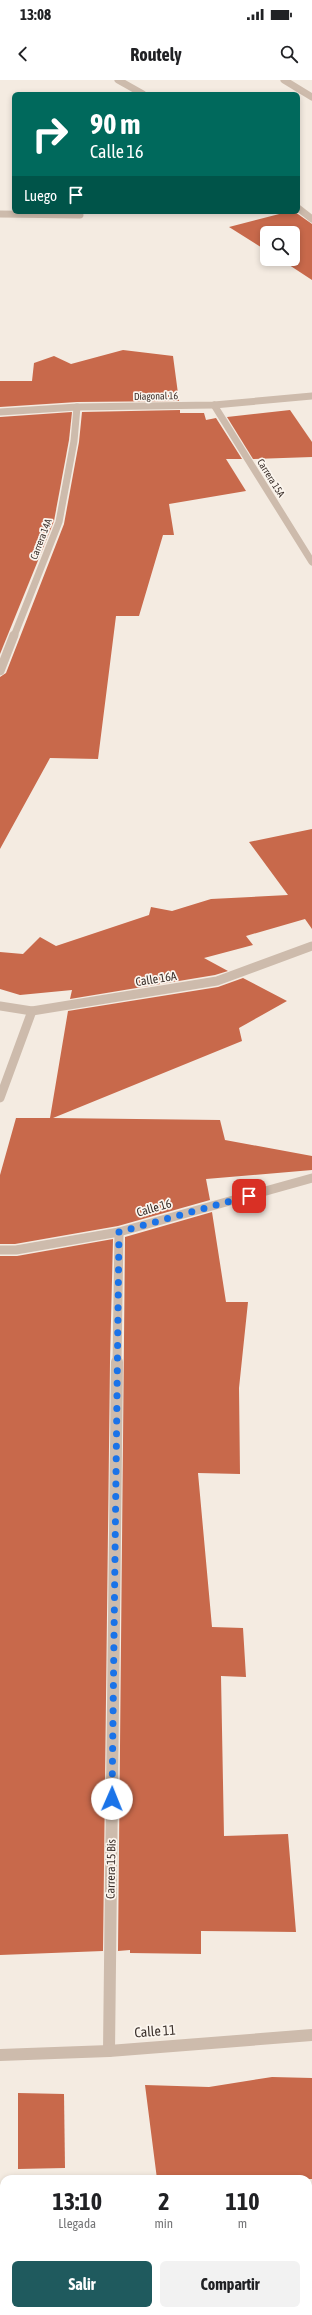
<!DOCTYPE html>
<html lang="es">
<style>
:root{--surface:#fff;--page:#f2f2f2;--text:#202124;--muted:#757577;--accent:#1f5a5e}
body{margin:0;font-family:"Asap Condensed",sans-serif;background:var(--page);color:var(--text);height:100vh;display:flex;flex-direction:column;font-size:15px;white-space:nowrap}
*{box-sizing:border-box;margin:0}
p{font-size:13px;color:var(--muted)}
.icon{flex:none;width:22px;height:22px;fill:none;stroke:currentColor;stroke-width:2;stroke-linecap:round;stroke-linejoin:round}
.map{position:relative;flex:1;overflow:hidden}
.panel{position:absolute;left:0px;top:2095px;width:312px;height:140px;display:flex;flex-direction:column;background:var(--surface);border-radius:12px 12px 0 0;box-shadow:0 2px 6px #0003}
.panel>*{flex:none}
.hud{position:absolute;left:12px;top:12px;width:288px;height:122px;border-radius:6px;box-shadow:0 2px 6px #0003;background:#00695c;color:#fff;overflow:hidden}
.fabs{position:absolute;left:260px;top:146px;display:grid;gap:8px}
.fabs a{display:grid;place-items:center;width:40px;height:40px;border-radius:6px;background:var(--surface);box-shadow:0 2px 6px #0003;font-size:20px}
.pin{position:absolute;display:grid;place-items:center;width:34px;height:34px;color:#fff;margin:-17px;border-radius:8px;box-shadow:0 2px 6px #0006}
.me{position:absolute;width:44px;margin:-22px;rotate:1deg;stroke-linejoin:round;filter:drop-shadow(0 0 3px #0008)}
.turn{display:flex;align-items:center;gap:14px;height:84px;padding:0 12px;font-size:18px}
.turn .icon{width:52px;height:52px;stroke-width:2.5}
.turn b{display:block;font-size:28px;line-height:34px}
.then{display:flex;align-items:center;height:38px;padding:0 12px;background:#0003;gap:8px;font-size:15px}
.eta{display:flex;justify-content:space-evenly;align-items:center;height:68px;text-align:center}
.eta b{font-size:24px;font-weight:700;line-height:28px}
.action{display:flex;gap:8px;margin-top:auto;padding:8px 12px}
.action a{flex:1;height:46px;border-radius:6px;background:var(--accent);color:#fff;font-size:16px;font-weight:700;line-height:46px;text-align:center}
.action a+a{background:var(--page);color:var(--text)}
.status{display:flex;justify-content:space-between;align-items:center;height:28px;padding:0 20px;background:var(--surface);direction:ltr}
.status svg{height:11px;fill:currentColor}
header{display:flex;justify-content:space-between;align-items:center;height:52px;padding:0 12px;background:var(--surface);font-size:18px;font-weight:700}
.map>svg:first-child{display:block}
.building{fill:#c8694b}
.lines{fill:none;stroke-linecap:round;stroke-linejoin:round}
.minor-far2{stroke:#cdbbac;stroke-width:7}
.minor-far1{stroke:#cdbbac;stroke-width:9}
.minor{stroke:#cdbbac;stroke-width:12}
.route{stroke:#1a73e8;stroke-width:7;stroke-dasharray:0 12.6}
.labels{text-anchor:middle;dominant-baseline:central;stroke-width:3.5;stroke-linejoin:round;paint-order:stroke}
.far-street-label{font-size:10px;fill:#3b302b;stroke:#fbf5ee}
.street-label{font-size:12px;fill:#3b302b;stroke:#fbf5ee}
.near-street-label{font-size:14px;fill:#3b302b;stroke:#fbf5ee}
</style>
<div class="status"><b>13:08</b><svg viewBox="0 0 49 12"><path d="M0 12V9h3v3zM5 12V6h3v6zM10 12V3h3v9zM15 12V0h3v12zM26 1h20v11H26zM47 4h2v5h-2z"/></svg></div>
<header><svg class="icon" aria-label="back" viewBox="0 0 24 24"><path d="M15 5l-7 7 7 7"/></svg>Routely<svg class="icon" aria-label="search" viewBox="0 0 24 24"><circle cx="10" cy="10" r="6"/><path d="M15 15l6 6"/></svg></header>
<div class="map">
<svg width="312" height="2235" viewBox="0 0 312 2235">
<rect width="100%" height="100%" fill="#f4ebe1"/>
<g class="building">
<polygon points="287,132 295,132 312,144 312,200 280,179 293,179 293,153 267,153 267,171 229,147"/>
<polygon points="123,270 173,276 179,321 77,322 0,327 0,301 32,301 34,283 54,276 71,284"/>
<polygon points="180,330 180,333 204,333 206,340 216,338 242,379 226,379 246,411 169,424 174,455 163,455 139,536 116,536 98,679 50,678 0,769 0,597 6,593 64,444 79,362 82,332"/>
<polygon points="290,330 312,362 312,377 253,379 227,337"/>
<polygon points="72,332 69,360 54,441 0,574 0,337"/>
<polygon points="312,749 312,849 305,839 246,856 253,865 204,878 228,891 215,895 70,919 72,910 20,915 0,909 0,872 23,874 40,857 56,866 149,835 151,827 172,831 211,819 288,815 249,762"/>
<polygon points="243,898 287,921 239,948 242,961 53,1038 220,1040 225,1060 312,1076 312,1090 206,1099 210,1120 118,1146 15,1164 0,1164 0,1095 16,1038 50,1038 68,931 218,907"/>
<polygon points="212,1132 226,1222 248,1222 239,1308 240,1394 198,1393 212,1547 243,1548 246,1597 221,1596 224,1756 288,1754 296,1852 201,1851 201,1874 130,1873 130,1870 118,1871 125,1157"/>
<polygon points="113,1159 110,1282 103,1871 0,1875 0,1176 17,1176"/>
<polygon points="272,1997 312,1998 312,2099 157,2099 145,2005 209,2007"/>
<polygon points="18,2013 64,2014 65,2088 18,2089"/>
</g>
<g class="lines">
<g class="minor-far2">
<polyline points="118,0 143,14"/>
<polyline points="284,0 312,17"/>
<polyline points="298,128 312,139"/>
<polyline points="0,134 80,135"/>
<polyline points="214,325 312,482"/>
<polyline points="0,332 77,327 214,325 312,316"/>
<polyline points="14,556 59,442 74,361 77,327"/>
</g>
<g class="minor-far1">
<polyline points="0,591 14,555"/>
<polyline points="0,926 32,931 217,901 312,866"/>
<polyline points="0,1018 32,931"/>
<polyline points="0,1170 16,1170 119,1152 312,1098"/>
<polyline points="117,1283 119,1152"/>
</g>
<g class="minor">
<polyline points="109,1971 117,1282"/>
<polyline points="0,1975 109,1971 312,1955"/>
</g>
</g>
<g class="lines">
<polyline class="route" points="112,1719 119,1152 249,1116"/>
</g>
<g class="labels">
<g class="far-street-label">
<text transform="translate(156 316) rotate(-1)">Diagonal 16</text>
<text transform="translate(271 398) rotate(58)">Carrera 15A</text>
<text transform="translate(41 459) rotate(-69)">Carrera 14A</text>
</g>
<g class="street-label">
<text transform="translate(156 899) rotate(-9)">Calle 16A</text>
<text transform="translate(154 1128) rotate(-16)">Calle 16</text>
<text transform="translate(111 1789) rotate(-89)">Carrera 15 Bis</text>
</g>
<g class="near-street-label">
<text transform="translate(155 1951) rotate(-4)">Calle 11</text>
</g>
</g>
</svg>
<div class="fabs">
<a><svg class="icon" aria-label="search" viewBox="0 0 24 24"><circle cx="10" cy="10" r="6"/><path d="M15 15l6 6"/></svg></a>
</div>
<div class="pin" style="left:249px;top:1116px;background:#d93025"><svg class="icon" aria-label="arrive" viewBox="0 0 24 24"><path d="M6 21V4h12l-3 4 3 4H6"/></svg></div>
<svg class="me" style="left:112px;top:1719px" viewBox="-20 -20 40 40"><circle r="19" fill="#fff"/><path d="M0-13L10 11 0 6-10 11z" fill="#1a73e8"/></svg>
<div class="hud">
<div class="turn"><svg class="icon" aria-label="right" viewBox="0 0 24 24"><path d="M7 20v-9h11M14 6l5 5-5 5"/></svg><div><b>90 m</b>Calle 16</div></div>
<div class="then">Luego<svg class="icon" aria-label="arrive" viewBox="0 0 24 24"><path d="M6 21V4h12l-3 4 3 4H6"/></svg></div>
</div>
<section class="panel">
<div class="eta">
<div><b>13:10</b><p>Llegada</p></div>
<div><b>2</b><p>min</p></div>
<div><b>110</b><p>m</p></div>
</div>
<div class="action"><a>Salir</a><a>Compartir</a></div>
</section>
</div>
